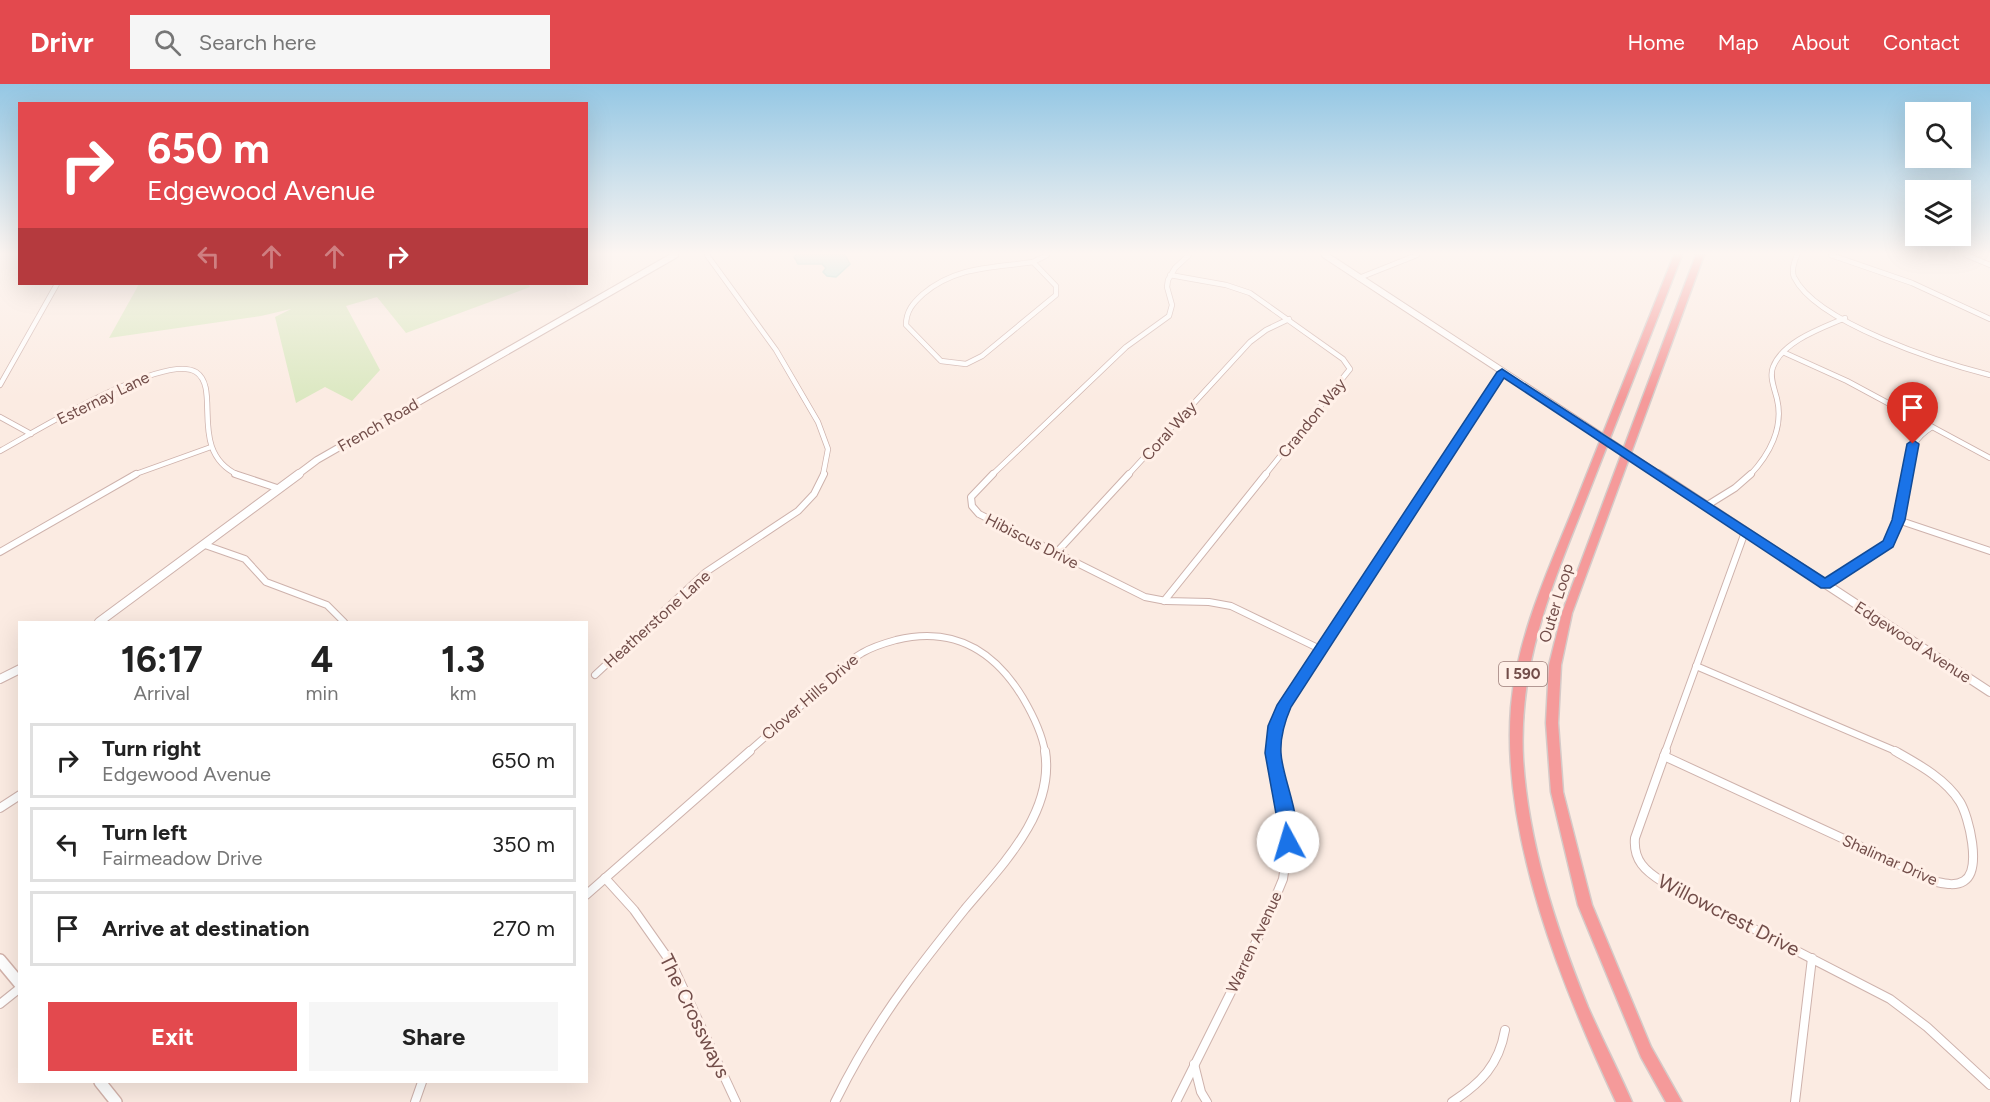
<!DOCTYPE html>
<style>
:root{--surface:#fff;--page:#f6f6f6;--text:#222;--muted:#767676;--line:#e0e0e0;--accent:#e3494e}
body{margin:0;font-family:Figtree,sans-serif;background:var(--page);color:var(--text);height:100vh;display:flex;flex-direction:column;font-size:22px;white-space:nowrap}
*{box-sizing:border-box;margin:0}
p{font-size:20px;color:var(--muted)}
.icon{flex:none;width:33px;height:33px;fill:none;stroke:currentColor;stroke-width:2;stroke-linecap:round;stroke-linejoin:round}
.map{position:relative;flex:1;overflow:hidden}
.sheet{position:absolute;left:18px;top:537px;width:570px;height:462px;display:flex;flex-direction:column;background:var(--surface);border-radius:0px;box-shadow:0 6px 24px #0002}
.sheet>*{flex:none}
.guide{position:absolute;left:18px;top:18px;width:570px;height:183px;border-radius:0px;box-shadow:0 6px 24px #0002;background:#e3494e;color:#fff;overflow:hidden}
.buttons{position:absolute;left:1905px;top:18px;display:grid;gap:12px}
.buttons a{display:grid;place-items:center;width:66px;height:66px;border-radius:0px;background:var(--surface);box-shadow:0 6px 24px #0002;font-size:30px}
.pin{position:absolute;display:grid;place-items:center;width:51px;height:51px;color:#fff;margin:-62px -26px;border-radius:50% 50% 50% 0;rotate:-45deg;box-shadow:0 0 6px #0007}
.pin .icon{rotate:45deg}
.me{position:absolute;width:66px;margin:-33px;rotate:354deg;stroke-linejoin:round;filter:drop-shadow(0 0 4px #0008)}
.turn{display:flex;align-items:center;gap:21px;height:126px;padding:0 30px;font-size:27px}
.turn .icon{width:78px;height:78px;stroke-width:2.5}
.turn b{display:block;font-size:42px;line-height:51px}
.lanes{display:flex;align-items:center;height:57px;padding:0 30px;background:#0003;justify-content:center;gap:30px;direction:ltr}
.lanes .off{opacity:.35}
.eta{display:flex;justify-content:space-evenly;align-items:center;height:102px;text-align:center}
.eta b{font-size:36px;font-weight:700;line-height:42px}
.button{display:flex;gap:12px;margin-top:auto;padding:12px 30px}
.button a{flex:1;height:69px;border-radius:0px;background:var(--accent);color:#fff;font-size:24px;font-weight:700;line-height:69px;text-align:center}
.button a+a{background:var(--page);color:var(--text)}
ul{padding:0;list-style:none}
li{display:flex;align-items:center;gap:18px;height:75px;margin:0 12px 9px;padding:0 18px;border:3px solid var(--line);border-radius:0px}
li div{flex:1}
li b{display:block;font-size:22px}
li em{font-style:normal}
header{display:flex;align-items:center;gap:36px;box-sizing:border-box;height:84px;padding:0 30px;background:var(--accent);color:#fff}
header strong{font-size:28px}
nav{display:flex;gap:33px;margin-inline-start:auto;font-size:21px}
.search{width:420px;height:54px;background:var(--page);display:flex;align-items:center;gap:15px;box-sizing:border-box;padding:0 21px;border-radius:0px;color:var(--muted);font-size:22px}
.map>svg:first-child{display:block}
.green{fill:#dbe8c1}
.water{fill:#b7e4df;stroke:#9ed6d0;stroke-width:1.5}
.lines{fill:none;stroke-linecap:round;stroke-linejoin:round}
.minor-far2-casing{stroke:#ceb2ac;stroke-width:6}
.minor-far1-casing{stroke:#ceb2ac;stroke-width:8}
.minor-casing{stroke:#ceb2ac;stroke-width:10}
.tertiary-far1-casing{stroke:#ceb2ac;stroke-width:8}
.tertiary-casing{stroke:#ceb2ac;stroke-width:10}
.secondary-casing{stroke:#d3b3ab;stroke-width:14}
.motorway-casing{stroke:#d5cac8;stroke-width:3}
.minor-far2{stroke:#fff;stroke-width:4.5}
.minor-far1{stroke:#fff;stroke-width:6}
.minor{stroke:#fff;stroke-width:8}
.tertiary-far1{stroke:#fff;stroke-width:6}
.tertiary{stroke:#fff;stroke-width:8}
.secondary{stroke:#fff;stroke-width:11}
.motorway{fill:#f59a9a;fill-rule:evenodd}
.tertiary-bridge-casing{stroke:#ceb2ac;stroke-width:8;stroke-linecap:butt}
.tertiary-bridge{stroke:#fff;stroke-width:6}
.route{fill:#1a73e8;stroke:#114b97;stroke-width:1.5}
.labels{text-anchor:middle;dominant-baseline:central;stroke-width:6;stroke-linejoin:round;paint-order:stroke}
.shield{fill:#fff0e8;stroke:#9c7e79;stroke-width:1.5}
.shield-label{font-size:15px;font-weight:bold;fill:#724d49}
.street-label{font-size:16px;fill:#724d49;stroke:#fff0e8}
.near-street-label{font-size:20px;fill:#724d49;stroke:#fff0e8}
</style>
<header>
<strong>Drivr</strong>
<div class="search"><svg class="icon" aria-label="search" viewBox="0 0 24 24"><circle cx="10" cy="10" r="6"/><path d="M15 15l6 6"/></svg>Search here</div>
<nav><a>Home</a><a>Map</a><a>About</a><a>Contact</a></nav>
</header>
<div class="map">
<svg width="1990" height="1018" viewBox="0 0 1990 1018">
<rect width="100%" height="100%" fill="#fbebe2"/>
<polygon class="green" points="139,200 528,200 530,203 406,249 377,213 346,222 380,286 352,317 325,303 296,319 275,233 291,225 261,232 109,254"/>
<polygon class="water" points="796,171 845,171 850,180 836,193 827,192 823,188 826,184 822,180 798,180 794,173"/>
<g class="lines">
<defs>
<g id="minor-far2">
<polyline points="707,171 776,266 818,338 828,365 823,391"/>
<path d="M 1797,171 C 1794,178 1791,186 1794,193 C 1816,239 1942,279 1990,291"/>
<polyline points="1831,171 1912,199 1990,235"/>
<polyline points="1966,171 1990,181"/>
<path d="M 1033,178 L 1056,202 L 1056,211 L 982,272 L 966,280 L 941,277 L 906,241 C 906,227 913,219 923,210 C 956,182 993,184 1033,178 Z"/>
<polyline points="1033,178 1047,171"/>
<polyline points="1170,191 1226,201 1250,209 1343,275 1350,285 1265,391"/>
<polyline points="1359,194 1417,171"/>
<polyline points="1785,269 1847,297 1990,374"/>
<polyline points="0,301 57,200"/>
<polyline points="0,333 31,350"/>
<path d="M 0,367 C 33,349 164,268 196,288 C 222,305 187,367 238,391"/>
<polyline points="133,391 211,363"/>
<polyline points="992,391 1126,263 1169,232 1172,221 1167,203 1168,196 1175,184 1189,171"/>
<polyline points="1128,391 1250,258 1266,246 1289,235"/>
<polyline points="1435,391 1502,288"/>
<path d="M 1750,391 C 1769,371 1784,344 1777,315 C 1775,306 1769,293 1773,283 C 1783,257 1822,244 1845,234"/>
<path d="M 1907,391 C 1912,367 1910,357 1932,343"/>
</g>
<g id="minor-far1">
<polyline points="235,390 277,404"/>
<polyline points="993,390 971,413 972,422 979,430 1145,513 1166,517 1209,518 1231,522 1320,565"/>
<polyline points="1706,422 1735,404 1751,390"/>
<polyline points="1898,436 1990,467"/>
<polyline points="205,461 245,475 266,498 327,521 344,538"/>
<polyline points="0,468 136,390"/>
<polyline points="1056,469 1129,390"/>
<polyline points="1826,501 1888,459 1898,436 1907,390"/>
<polyline points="1164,517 1266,390"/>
<polyline points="1696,582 1898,668"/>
<polyline points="595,591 706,488 798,427 814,410 824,390"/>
<path d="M 748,668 C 774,645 801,622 827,599 C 838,589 849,576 862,569 C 872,563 885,559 896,556 C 953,542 994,566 1023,614 C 1033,631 1042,649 1045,668"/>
<polyline points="1275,668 1277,643 1284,621 1435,390"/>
<polyline points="1665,668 1745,448"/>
</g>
<g id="minor">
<path d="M 1666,667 L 1635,754 C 1633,776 1645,787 1663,798 L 1890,915 L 1927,943 L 1990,1001"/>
<path d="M 1664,672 L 1937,798 C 1946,800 1956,802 1964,797 C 1982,786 1969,733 1960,718 C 1946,695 1918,680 1895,667"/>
<polyline points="0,724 20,711"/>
<polyline points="605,794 634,826 672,880 736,1018"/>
<polyline points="586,811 750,667"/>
<polyline points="0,920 20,904"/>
<polyline points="1194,980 1201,1008 1207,1018"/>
<polyline points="415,1018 422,998"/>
<path d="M 835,1018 C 855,977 879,938 906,901 C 925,875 945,850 965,825 C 1001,782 1055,729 1045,667"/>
<polyline points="1176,1018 1262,846 1283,795 1288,760 1275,667"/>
<path d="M 1452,1018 C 1481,999 1499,981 1505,946"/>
<polyline points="1795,1018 1812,874"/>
</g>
<g id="tertiary-far1">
<polyline points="1325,171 1583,340"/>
<polyline points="1649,384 1660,391"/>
<polyline points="297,391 317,376 675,171"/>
</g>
<g id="tertiary">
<polyline points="1658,390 1990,608"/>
<polyline points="99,538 299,390"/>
<polyline points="0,595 20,585"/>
</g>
<g id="secondary">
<polyline points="0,876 20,900"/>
<polyline points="100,998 116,1018"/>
</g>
<g id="motorway">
<path d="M 1674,171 L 1682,171 C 1653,246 1623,320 1594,395 C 1558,488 1518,571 1523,674 C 1528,759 1556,844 1588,923 C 1602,955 1618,986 1632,1018 L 1616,1018 C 1562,902 1501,753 1511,623 C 1517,552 1549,485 1575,420 C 1608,337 1641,254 1674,171 Z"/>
<polygon points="1696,171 1704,171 1572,529 1561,581 1558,639 1563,708 1592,821 1651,963 1682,1018 1666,1018 1641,973 1578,821 1551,708 1546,639 1549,581 1562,529"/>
</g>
</defs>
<use href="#minor-far2" class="minor-far2-casing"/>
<use href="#minor-far1" class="minor-far1-casing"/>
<use href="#minor" class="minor-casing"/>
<use href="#tertiary-far1" class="tertiary-far1-casing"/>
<use href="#tertiary" class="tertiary-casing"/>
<use href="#secondary" class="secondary-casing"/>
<use href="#motorway" class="motorway-casing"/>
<use href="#minor-far2" class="minor-far2"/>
<use href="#minor-far1" class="minor-far1"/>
<use href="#minor" class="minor"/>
<use href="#tertiary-far1" class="tertiary-far1"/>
<use href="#tertiary" class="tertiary"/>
<use href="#secondary" class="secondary"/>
<use href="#motorway" class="motorway"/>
<defs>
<polyline id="tertiary-bridge" points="1583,340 1649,384"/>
</defs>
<use href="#tertiary-bridge" class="tertiary-bridge-casing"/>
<use href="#tertiary-bridge" class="tertiary-bridge"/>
</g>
<linearGradient id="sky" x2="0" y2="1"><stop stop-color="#94c7e4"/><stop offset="0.54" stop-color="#fdf6f2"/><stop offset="1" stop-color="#fdf6f2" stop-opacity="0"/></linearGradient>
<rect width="1990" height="314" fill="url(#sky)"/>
<path class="route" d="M 1502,285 L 1825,494 L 1883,457 L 1892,436 L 1907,360 L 1913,356 L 1919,360 L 1905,436 L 1893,463 L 1830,504 L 1821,504 L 1504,294 L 1291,623 C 1285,637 1280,653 1281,669 C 1282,694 1305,740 1294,763 L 1288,765 L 1282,763 L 1265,669 L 1268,642 L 1277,621 L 1497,288 Z"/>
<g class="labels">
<rect class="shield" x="1499" y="578" width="48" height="24" rx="4.5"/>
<g class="shield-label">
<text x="1523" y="590">I 590</text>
</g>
<g class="street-label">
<text transform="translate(103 314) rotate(-26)">Esternay Lane</text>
<text transform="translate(1312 334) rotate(-51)">Crandon Way</text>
<text transform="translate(378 341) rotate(-30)">French Road</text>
<text transform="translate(1169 347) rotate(-48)">Coral Way</text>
<text transform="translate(1032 457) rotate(27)">Hibiscus Drive</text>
<text transform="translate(1556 519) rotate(-73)">Outer Loop</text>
<text transform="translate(657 535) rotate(-42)">Heatherstone Lane</text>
<text transform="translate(1913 558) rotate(33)">Edgewood Avenue</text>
<text transform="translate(810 613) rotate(-41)">Clover Hills Drive</text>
<text transform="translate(1890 776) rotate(24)">Shalimar Drive</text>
<text transform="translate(1254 858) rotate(-65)">Warren Avenue</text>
</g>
<g class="near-street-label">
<text transform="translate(1729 831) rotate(27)">Willowcrest Drive</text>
<text transform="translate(695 932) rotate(64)">The Crossways</text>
</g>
</g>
</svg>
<div class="buttons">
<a><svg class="icon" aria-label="search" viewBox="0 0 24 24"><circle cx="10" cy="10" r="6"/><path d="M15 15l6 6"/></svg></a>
<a><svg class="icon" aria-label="layers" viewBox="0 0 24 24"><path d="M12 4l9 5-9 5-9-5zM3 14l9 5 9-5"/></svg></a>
</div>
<div class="pin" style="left:1913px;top:360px;background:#d93025"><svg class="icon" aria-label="arrive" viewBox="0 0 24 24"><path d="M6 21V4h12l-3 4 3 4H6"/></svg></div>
<svg class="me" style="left:1288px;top:758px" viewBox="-20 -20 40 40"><circle r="19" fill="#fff"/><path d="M0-13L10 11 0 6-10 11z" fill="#1a73e8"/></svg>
<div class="guide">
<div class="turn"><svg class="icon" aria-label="right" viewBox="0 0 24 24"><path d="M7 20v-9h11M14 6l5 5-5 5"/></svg><div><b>650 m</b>Edgewood Avenue</div></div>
<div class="lanes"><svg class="icon off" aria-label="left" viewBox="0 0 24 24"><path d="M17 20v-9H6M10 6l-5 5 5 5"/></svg><svg class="icon off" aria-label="ahead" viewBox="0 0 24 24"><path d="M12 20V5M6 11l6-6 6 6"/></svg><svg class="icon off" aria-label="ahead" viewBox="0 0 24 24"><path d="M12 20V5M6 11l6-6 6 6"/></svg><svg class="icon" aria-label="right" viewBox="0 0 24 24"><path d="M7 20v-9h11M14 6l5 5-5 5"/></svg></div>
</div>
<section class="sheet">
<div class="eta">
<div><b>16:17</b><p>Arrival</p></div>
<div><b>4</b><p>min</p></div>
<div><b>1.3</b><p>km</p></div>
</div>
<ul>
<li><svg class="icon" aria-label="right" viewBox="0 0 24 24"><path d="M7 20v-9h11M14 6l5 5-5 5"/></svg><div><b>Turn right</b><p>Edgewood Avenue</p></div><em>650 m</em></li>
<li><svg class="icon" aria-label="left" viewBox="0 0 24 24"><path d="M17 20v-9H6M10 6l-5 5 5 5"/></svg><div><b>Turn left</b><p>Fairmeadow Drive</p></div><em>350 m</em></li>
<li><svg class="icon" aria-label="arrive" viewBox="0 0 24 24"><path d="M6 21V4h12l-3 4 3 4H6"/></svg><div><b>Arrive at destination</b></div><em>270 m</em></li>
</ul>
<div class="button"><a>Exit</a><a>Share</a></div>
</section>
</div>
